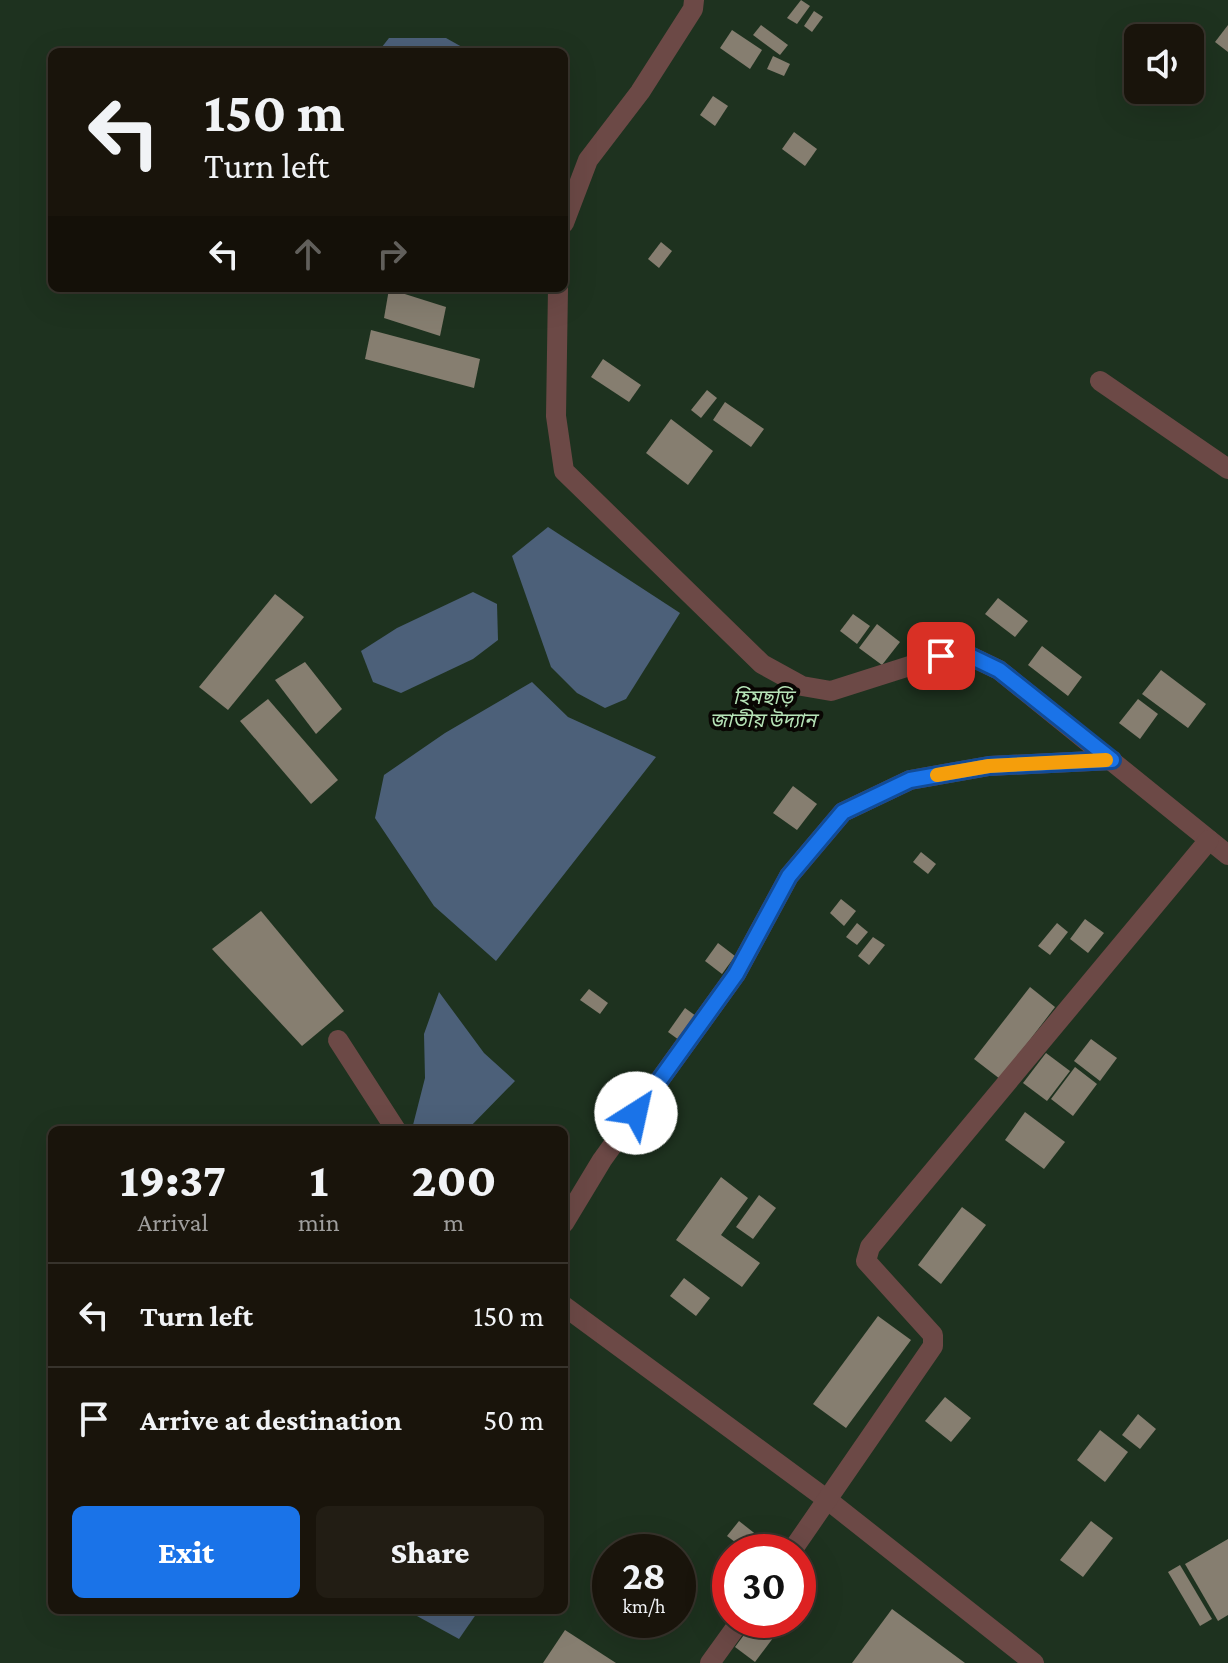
<!DOCTYPE html>
<meta charset="utf-8">
<style>
:root{--surface:#19140b;--page:#221d14;--text:#f1f3f6;--muted:#9f9e9d;--line:#37332c;--accent:#1a73e8}
body{margin:0;font-family:"Crimson Pro","Noto Sans Bengali",serif;background:var(--page);color:var(--text);height:100vh;display:flex;flex-direction:column;font-size:30px;white-space:nowrap}
*{box-sizing:border-box;margin:0}
p{font-size:26px;color:var(--muted)}
.icon{flex:none;width:44px;height:44px;fill:none;stroke:currentColor;stroke-width:2;stroke-linecap:round;stroke-linejoin:round}
.map{position:relative;flex:1;overflow:hidden}
.details{position:absolute;left:48px;top:1126px;width:520px;height:488px;display:flex;flex-direction:column;background:var(--surface);border-radius:12px;box-shadow:0 8px 32px #0002,0 0 0 2px var(--line)}
.details>*{flex:none}
.top-card{position:absolute;left:48px;top:48px;width:520px;height:244px;border-radius:12px;box-shadow:0 8px 32px #0002,0 0 0 2px var(--line);background:#19140b;color:var(--text);overflow:hidden}
.buttons{position:absolute;left:1124px;top:24px;display:grid;gap:16px}
.buttons a{display:grid;place-items:center;width:80px;height:80px;border-radius:12px;background:var(--surface);box-shadow:0 8px 32px #0002,0 0 0 2px var(--line);font-size:40px}
.speed{position:absolute;left:592px;top:1534px;display:flex;gap:16px;font-size:40px;font-weight:700;text-align:center}
.speed>*{display:grid;place-content:center;width:104px;height:104px;border-radius:50%;background:var(--surface);box-shadow:0 8px 32px #0002,0 0 0 2px var(--line);line-height:1}
.speed small{font-size:20px;font-weight:400}
.speed .limit{border:12px solid #d22;background:#fff;color:#111}
.pin{position:absolute;display:grid;place-items:center;width:68px;height:68px;color:#fff;margin:-34px;border-radius:16px;box-shadow:0 4px 12px #0006}
.me{position:absolute;width:88px;margin:-44px;rotate:35deg;stroke-linejoin:round;filter:drop-shadow(0 0 6px #0008)}
.turn{display:flex;align-items:center;gap:28px;height:168px;padding:0 24px;font-size:36px}
.turn .icon{width:104px;height:104px;stroke-width:2.5}
.turn b{display:block;font-size:56px;line-height:68px}
.lanes{display:flex;align-items:center;height:76px;padding:0 24px;background:#0003;justify-content:center;gap:40px;direction:ltr}
.lanes .off{opacity:.35}
.eta{display:flex;justify-content:space-evenly;align-items:center;height:136px;text-align:center}
.eta b{font-size:48px;font-weight:800;line-height:56px}
.button{display:flex;gap:16px;margin-top:auto;padding:16px 24px}
.button a{flex:1;height:92px;border-radius:12px;background:var(--accent);color:#fff;font-size:32px;font-weight:800;line-height:92px;text-align:center}
.button a+a{background:var(--page);color:var(--text)}
ul{padding:0;list-style:none}
li{display:flex;align-items:center;gap:24px;height:104px;padding:0 24px;border-top:2px solid var(--line)}
li div{flex:1}
li b{display:block;font-size:30px}
li em{font-style:normal}
.map>svg:first-child{display:block}
.green{fill:#1e321f;fill-rule:evenodd}
.water{fill:#4c6079}
.building{fill:#867e70}
.lines{fill:none;stroke-linecap:round;stroke-linejoin:round}
.street{stroke:#6c4946;stroke-width:20}
.route-casing{stroke:#114b97;stroke-width:20}
.route{stroke:#1a73e8;stroke-width:14}
.slow{stroke:#f59e0b;stroke-width:14}
.labels{text-anchor:middle;dominant-baseline:central;stroke-width:8;stroke-linejoin:round;paint-order:stroke}
.park-label{font-size:20px;font-style:italic;fill:#b6e3b7;stroke:#090603}
</style>
<div class="map">
<svg width="1228" height="1663" viewBox="0 0 1228 1663">
<rect width="100%" height="100%" fill="#211b0f"/>
<path class="green" d="M 0,0 L 1228,0 L 1228,1663 L 0,1663 ZM 1138,38 L 1190,38 L 1190,90 L 1138,90 ZM 52,52 L 564,52 L 564,288 L 52,288 ZM 52,1130 L 564,1130 L 564,1610 L 52,1610 ZM 610,1552 L 678,1552 L 678,1620 L 610,1620 ZM 730,1552 L 798,1552 L 798,1620 L 730,1620 Z"/>
<g class="water">
<polygon points="389,38 446,38 471,52 378,52"/>
<polygon points="548,527 680,613 626,699 605,708 577,693 551,667 512,556"/>
<polygon points="473,592 497,604 498,640 473,659 401,693 373,682 361,651 397,628"/>
<polygon points="532,682 568,717 656,757 496,961 434,906 375,818 384,775 445,733"/>
<polygon points="439,992 484,1053 515,1081 467,1130 417,1130 413,1125 425,1078 424,1034"/>
<polygon points="406,1610 479,1610 459,1639"/>
</g>
<g class="building">
<polygon points="801,0 810,6 797,24 787,18"/>
<polygon points="814,11 823,17 812,32 804,26"/>
<polygon points="761,25 788,45 780,55 753,35"/>
<polygon points="1228,25 1228,52 1215,42"/>
<polygon points="732,30 762,50 750,69 720,48"/>
<polygon points="773,56 790,64 784,76 767,69"/>
<polygon points="713,96 728,106 715,126 700,115"/>
<polygon points="794,132 817,149 805,166 782,149"/>
<polygon points="661,242 672,251 659,268 648,259"/>
<polygon points="389,289 446,307 440,336 384,318"/>
<polygon points="371,330 480,359 474,388 365,359"/>
<polygon points="603,359 641,385 629,402 591,377"/>
<polygon points="707,390 717,398 701,418 691,410"/>
<polygon points="725,402 764,429 751,447 713,420"/>
<polygon points="671,419 713,451 688,485 646,453"/>
<polygon points="275,594 304,617 228,710 199,687"/>
<polygon points="998,598 1028,621 1015,637 985,614"/>
<polygon points="853,614 870,626 857,644 840,631"/>
<polygon points="877,624 900,642 882,665 859,648"/>
<polygon points="1042,646 1082,677 1068,696 1028,665"/>
<polygon points="305,662 342,709 316,734 275,680"/>
<polygon points="1161,670 1206,704 1188,728 1142,694"/>
<polygon points="268,699 338,780 311,804 240,721"/>
<polygon points="1138,699 1158,714 1140,739 1119,723"/>
<polygon points="793,786 817,804 797,830 773,813"/>
<polygon points="921,852 936,864 928,874 913,862"/>
<polygon points="841,899 856,911 844,926 830,913"/>
<polygon points="261,911 344,1011 302,1046 212,949"/>
<polygon points="1085,919 1104,933 1088,953 1070,939"/>
<polygon points="857,923 868,932 857,945 846,937"/>
<polygon points="1057,923 1068,932 1050,955 1038,946"/>
<polygon points="873,937 885,945 869,965 858,956"/>
<polygon points="718,943 735,956 722,974 705,961"/>
<polygon points="1030,987 1055,1007 1000,1079 974,1059"/>
<polygon points="589,989 608,1003 600,1014 580,1000"/>
<polygon points="685,1008 696,1016 679,1040 668,1032"/>
<polygon points="1091,1039 1117,1058 1100,1081 1074,1061"/>
<polygon points="1046,1053 1070,1071 1047,1101 1023,1083"/>
<polygon points="1075,1067 1097,1084 1073,1116 1051,1099"/>
<polygon points="1025,1112 1065,1142 1044,1169 1005,1140"/>
<polygon points="721,1177 748,1198 721,1235 760,1263 742,1287 676,1240"/>
<polygon points="759,1195 776,1208 753,1239 736,1227"/>
<polygon points="962,1207 986,1225 941,1284 918,1265"/>
<polygon points="684,1278 710,1298 696,1316 670,1296"/>
<polygon points="878,1316 911,1340 846,1428 813,1404"/>
<polygon points="945,1397 971,1418 951,1442 925,1421"/>
<polygon points="1138,1414 1156,1429 1140,1449 1122,1435"/>
<polygon points="1100,1430 1128,1452 1105,1482 1077,1460"/>
<polygon points="739,1521 758,1536 747,1551 727,1536"/>
<polygon points="1091,1521 1113,1538 1083,1577 1060,1560"/>
<polygon points="1228,1539 1228,1615 1218,1621 1185,1564"/>
<polygon points="1180,1565 1212,1619 1200,1626 1168,1572"/>
<polygon points="892,1609 965,1663 852,1663"/>
<polygon points="755,1620 774,1620 782,1626 755,1662 735,1647"/>
<polygon points="565,1630 616,1663 543,1663"/>
</g>
<g class="lines">
<g class="street">
<polyline points="564,223 588,160 640,92 693,9 694,0"/>
<polyline points="558,288 556,416 564,471 762,664 802,686 831,691 941,656 972,657 999,670 1228,855"/>
<polyline points="1100,381 1228,469"/>
<polyline points="338,1040 396,1130"/>
<polyline points="564,1223 602,1160 736,974 789,876 843,812 910,780 989,766 1112,760"/>
<polyline points="564,1306 829,1501 1034,1663"/>
<polyline points="791,1552 933,1346 933,1335 866,1261 870,1247 1209,840"/>
<polyline points="710,1663 741,1620"/>
</g>
</g>
<g class="lines">
<defs>
<polyline id="route" points="636,1113 736,974 789,876 843,812 910,780 989,766 1112,760 999,670 972,657 941,656"/>
</defs>
<use href="#route" class="route-casing"/>
<use href="#route" class="route"/>
<polyline class="slow" points="937,775 989,766 1106,760"/>
</g>
<g class="labels">
<g class="park-label">
<text x="763" y="697">হিমছড়ি<tspan x="763" dy="23">জাতীয় উদ্যান</tspan></text>
</g>
</g>
</svg>
<div class="buttons">
<a><svg class="icon" aria-label="sound" viewBox="0 0 24 24"><path d="M4 9h4l5-4v14l-5-4H4zM17 9q2 3 0 6"/></svg></a>
</div>
<div class="speed"><div>28<small>km/h</small></div><div class="limit">30</div></div>
<div class="pin" style="left:941px;top:656px;background:#d93025"><svg class="icon" aria-label="arrive" viewBox="0 0 24 24"><path d="M6 21V4h12l-3 4 3 4H6"/></svg></div>
<svg class="me" style="left:636px;top:1113px" viewBox="-20 -20 40 40"><circle r="19" fill="#fff"/><path d="M0-13L10 11 0 6-10 11z" fill="#1a73e8"/></svg>
<div class="top-card">
<div class="turn"><svg class="icon" aria-label="left" viewBox="0 0 24 24"><path d="M17 20v-9H6M10 6l-5 5 5 5"/></svg><div><b>150 m</b>Turn left</div></div>
<div class="lanes"><svg class="icon" aria-label="left" viewBox="0 0 24 24"><path d="M17 20v-9H6M10 6l-5 5 5 5"/></svg><svg class="icon off" aria-label="ahead" viewBox="0 0 24 24"><path d="M12 20V5M6 11l6-6 6 6"/></svg><svg class="icon off" aria-label="right" viewBox="0 0 24 24"><path d="M7 20v-9h11M14 6l5 5-5 5"/></svg></div>
</div>
<section class="details">
<div class="eta">
<div><b>19:37</b><p>Arrival</p></div>
<div><b>1</b><p>min</p></div>
<div><b>200</b><p>m</p></div>
</div>
<ul>
<li><svg class="icon" aria-label="left" viewBox="0 0 24 24"><path d="M17 20v-9H6M10 6l-5 5 5 5"/></svg><div><b>Turn left</b></div><em>150 m</em></li>
<li><svg class="icon" aria-label="arrive" viewBox="0 0 24 24"><path d="M6 21V4h12l-3 4 3 4H6"/></svg><div><b>Arrive at destination</b></div><em>50 m</em></li>
</ul>
<div class="button"><a>Exit</a><a>Share</a></div>
</section>
</div>
